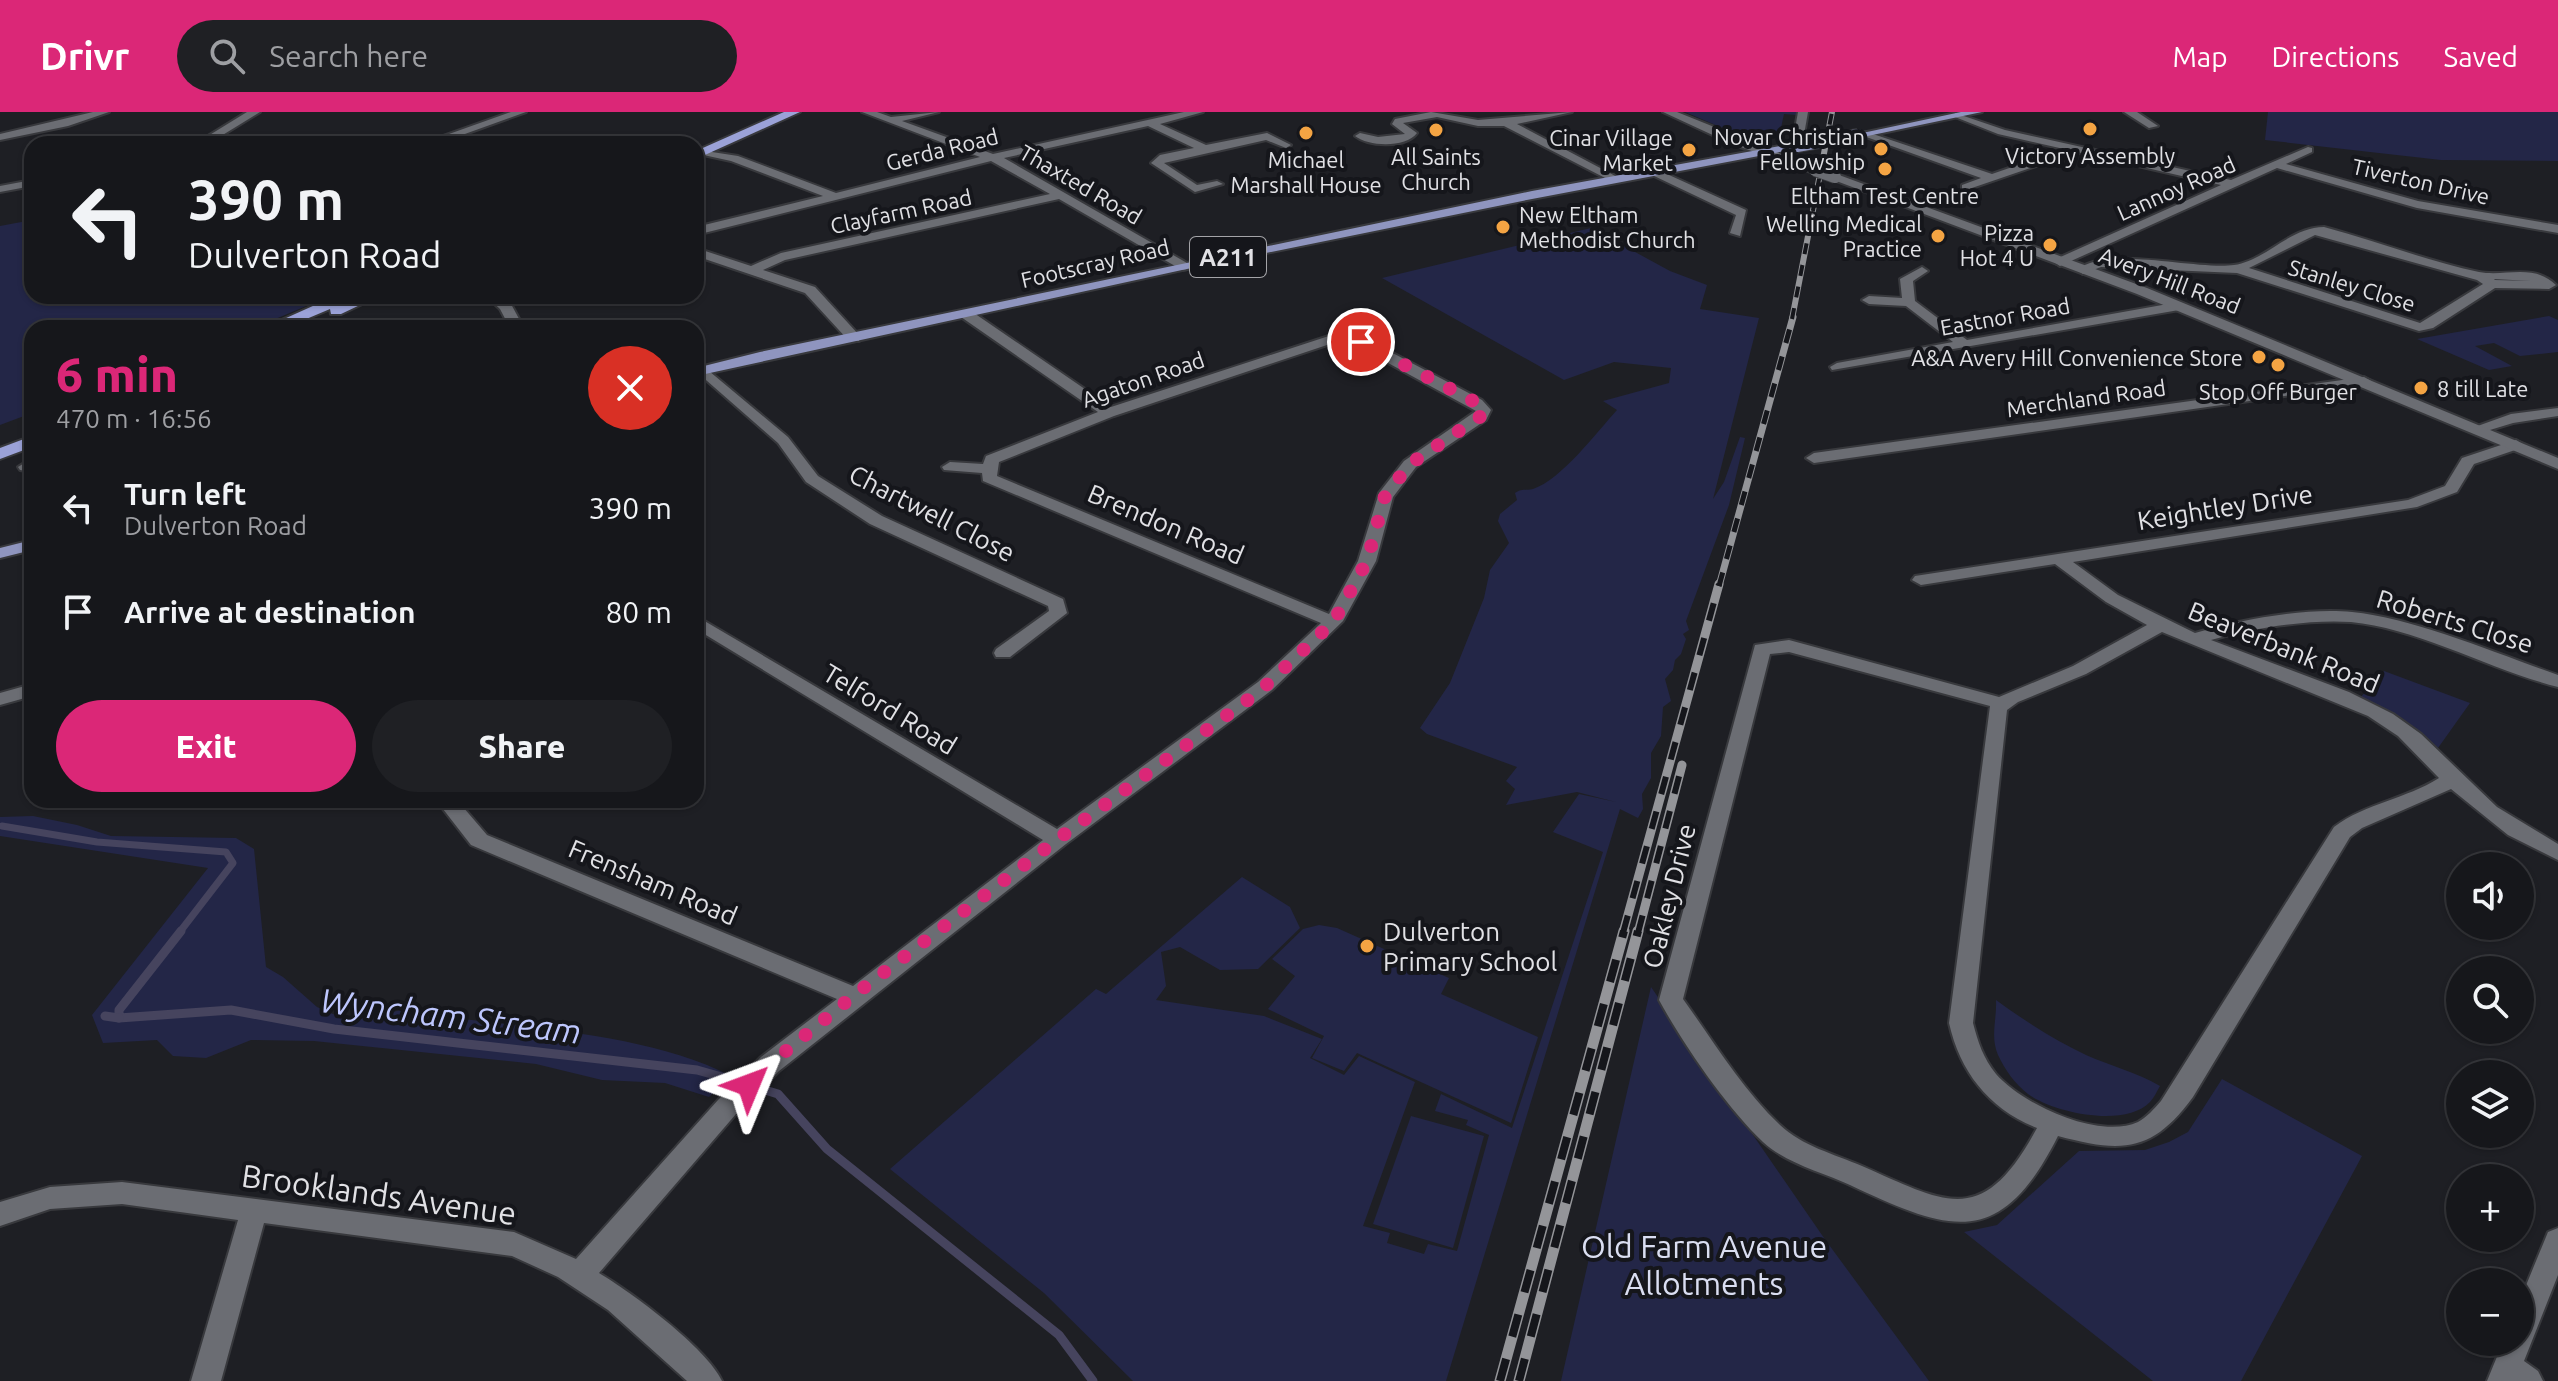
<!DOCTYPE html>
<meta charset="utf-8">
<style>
:root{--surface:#16171b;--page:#1f2024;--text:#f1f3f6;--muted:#9e9fa3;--line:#35363a;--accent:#db2777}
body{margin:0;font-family:Ubuntu,sans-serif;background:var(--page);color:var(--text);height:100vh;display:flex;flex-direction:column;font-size:30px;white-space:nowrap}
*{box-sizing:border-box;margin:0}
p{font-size:26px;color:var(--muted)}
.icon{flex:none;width:44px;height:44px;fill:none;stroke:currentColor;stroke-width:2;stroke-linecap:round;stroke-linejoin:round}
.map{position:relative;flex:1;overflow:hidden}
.drawer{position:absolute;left:24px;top:208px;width:680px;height:488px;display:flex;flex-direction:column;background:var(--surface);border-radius:24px;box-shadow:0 2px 6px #0004,0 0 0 2px var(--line)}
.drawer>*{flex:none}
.guide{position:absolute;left:24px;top:24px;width:680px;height:168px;border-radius:24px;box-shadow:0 2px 6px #0004,0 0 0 2px var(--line);background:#16171b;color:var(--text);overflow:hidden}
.buttons{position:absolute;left:2446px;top:740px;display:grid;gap:16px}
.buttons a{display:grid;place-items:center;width:88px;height:88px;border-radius:50%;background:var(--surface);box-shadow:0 2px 6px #0004,0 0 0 2px var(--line);font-size:40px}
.pin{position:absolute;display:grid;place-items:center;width:68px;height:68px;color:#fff;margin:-34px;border:4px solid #fff;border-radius:50%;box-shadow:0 2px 8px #0007}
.me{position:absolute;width:88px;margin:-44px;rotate:46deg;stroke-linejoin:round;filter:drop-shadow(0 0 6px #0008)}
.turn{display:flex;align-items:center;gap:28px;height:168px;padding:0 32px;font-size:36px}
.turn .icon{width:104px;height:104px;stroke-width:2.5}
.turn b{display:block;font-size:56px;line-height:68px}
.round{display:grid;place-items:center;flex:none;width:84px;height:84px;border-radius:42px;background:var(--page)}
.head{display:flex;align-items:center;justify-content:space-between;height:136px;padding:0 32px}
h1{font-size:48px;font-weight:800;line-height:60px;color:var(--accent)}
.action{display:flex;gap:16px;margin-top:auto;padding:16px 32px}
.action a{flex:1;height:92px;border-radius:48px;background:var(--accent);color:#fff;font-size:32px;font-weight:800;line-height:92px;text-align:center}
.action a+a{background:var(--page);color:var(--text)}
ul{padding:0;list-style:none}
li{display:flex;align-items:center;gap:24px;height:104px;padding:0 32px}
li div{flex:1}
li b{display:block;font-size:30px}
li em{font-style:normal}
header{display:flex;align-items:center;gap:48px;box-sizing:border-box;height:112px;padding:0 40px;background:var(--accent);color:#fff}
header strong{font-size:38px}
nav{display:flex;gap:44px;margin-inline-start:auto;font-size:28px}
.search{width:560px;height:72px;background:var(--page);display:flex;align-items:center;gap:20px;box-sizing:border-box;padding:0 28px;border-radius:44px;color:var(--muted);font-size:30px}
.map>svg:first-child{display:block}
.green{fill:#232647}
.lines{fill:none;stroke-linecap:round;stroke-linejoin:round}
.stream-far1{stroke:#46445e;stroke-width:7}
.stream{stroke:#46445e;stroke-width:9}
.minor-casing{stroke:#38393d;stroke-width:4}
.tertiary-casing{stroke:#38393d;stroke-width:4}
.primary-casing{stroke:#38393d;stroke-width:4}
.trunk-casing{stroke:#38393d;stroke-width:4}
.minor{fill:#6b6d73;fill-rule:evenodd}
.tertiary{fill:#6b6d73;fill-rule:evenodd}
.primary{fill:#8f95bf;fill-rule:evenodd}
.trunk{fill:#9ba2d8;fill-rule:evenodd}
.rail-far3-casing{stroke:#949599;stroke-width:6}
.rail-far2-casing{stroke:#949599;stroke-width:7}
.rail-far1-casing{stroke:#949599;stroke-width:9}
.rail-casing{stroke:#949599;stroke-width:11}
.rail-far3{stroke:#15161b;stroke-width:4;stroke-dasharray:11;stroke-linecap:butt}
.rail-far2{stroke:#15161b;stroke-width:5;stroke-dasharray:14;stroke-linecap:butt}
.rail-far1{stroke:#15161b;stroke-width:6;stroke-dasharray:18;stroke-linecap:butt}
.rail{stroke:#15161b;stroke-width:8;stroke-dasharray:23;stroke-linecap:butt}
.tertiary-bridge-casing{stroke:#38393d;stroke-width:14;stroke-linecap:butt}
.primary-bridge-casing{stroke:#38393d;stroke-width:14;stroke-linecap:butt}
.tertiary-bridge{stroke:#6b6d73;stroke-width:12}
.primary-bridge{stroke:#8f95bf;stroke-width:12}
.route{stroke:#db2777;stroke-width:14;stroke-dasharray:0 25.2}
.poi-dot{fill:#f4a443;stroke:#15161b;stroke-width:3}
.labels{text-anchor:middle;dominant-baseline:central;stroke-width:8;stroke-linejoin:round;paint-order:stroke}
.far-poi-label{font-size:22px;fill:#e1e1e5;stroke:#15161b;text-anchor:end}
.far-street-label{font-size:22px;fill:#e1e1e5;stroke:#15161b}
.shield{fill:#15161b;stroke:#a4a4a8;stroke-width:2}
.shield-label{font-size:24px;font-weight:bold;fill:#e1e1e5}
.street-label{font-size:26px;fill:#e1e1e5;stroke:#15161b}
.poi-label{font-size:26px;fill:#e1e1e5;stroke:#15161b;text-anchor:start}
.near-street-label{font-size:32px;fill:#e1e1e5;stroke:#15161b}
.near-park-label{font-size:32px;fill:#dadef1;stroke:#15161b}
.near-water-label{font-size:34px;font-style:italic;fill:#bdc6fd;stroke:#15161b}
</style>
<header>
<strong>Drivr</strong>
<div class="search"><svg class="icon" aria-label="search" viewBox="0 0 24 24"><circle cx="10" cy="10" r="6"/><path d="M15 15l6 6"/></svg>Search here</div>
<nav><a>Map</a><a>Directions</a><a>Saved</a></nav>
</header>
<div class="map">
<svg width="2558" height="1269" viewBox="0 0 2558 1269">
<rect width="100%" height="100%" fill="#1e1f24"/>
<g class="green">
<polygon points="1685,0 1798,0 1797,3 1784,2 1779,25 1741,24"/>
<polygon points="2268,0 2558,0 2558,49 2441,48 2265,28"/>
<polygon points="32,108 32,184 330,184 254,216 250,216 255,209 242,216 32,216 32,301 0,313 0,114"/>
<path d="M 1591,116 L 1670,159 L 1707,173 L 1700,197 L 1759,206 L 1713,387 L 1724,370 L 1740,325 L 1745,326 L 1729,393 L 1686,509 L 1689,518 L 1683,522 L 1686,527 L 1681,542 L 1675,548 L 1673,558 L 1665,567 L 1671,589 L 1663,595 L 1661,624 L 1651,641 L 1651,666 L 1642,682 L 1643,697 L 1638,706 L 1620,697 L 1446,1269 L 1133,1269 L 1044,1181 L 890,1057 L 1096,877 L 1106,882 L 1242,765 L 1290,795 L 1300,816 L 1258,857 L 1220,858 L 1180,835 L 1161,840 L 1166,874 L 1156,888 L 1264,904 L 1322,927 L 1310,946 L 1344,963 L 1359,944 L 1415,970 L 1363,1114 L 1390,1121 L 1387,1131 L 1424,1142 L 1428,1132 L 1457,1139 L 1489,1023 L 1466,1013 L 1468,1008 L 1435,999 L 1441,982 L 1512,1016 L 1603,740 L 1553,720 L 1579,682 L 1616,690 L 1577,680 L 1506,693 L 1515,677 L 1506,669 L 1517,655 L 1427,622 L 1420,616 L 1450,571 L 1484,486 L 1490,458 L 1509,431 L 1498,409 L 1500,402 L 1517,388 L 1515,381 C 1522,376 1526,379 1533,377 C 1561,368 1597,320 1617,298 L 1603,289 L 1669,271 L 1671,256 L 1614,250 L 1564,268 L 1382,166 Z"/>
<polygon points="2549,204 2558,208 2558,240 2520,244 2494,231 2475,234 2512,254 2489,258 2417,227"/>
<polygon points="2384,559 2470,591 2438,636 2402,606 2360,586"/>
<path d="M 33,704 L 77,713 L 111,724 L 236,726 L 254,737 L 266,855 L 283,865 L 317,895 L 349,909 L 416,895 L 448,905 C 537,917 651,923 731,964 L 709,985 L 665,971 L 602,968 L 536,952 L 314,929 L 251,928 L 206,946 L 173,944 L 157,928 L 103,931 L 92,903 L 208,756 L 0,724 L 0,705 Z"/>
<polygon points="1319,813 1337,816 1449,866 1441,882 1538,925 1511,1011 1357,941 1344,959 1312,946 1324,924 1268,897 1295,864 1272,847 1303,817"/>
<polygon points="1651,875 1824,1126 1929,1269 1561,1269"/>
<path d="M 1996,888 C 2025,909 2054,928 2086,943 C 2111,954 2136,960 2160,974 C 2157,979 2154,986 2150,990 C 2125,1016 2054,1001 2028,982 C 2015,972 2005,958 1998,943 C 1990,924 1997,908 1996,888 Z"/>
<polygon points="2222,967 2362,1044 2241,1269 2153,1269 1964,1120 1997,1113 2079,1039 2145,1038 2169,1030 2188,1020"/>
<polygon points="1411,1004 1484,1024 1453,1136 1373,1112"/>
</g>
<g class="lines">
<polyline class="stream-far1" points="2,714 97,730 226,740 233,751 179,821"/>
<g class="stream">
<polyline points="181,819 119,898 119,906 231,898 334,917 697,958 743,971"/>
<polyline points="105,904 119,906"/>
<polyline points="755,975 778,982 827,1037 1059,1223 1093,1269"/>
</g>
<defs>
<g id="minor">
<polygon points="93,0 109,0 68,14 0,28 0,22"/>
<polygon points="247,0 260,0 208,32 195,32"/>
<polygon points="511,0 526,0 437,32 421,32"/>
<polygon points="862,0 877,0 891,5 939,0 902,9 993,42 1184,0 1203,0 1160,12 1206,33 1267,21 1291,33 1286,36 1266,28 1164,51 1197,73 1217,69 1223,72 1195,80 1151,51 1160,43 1194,36 1148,14 1004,46 1187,151 1187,157 1182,158 1059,87 785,148 763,158 815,175 859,223 859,229 849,229 805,181 696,144 696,136 751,154 781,141 1050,82 991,49 696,123 696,115 823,84 731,49 699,42 699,38 738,44 836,81 980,45"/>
<path d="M 1431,0 L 1478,8 L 1572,0 L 1517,12 L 1621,67 L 1611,69 L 1504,14 L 1478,14 L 1437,5 L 1403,11 L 1417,21 C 1406,36 1369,35 1355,24 L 1360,21 L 1378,25 L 1405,22 L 1392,12 L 1395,7 Z"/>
<polygon points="1798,0 1808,0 1802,34 1797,37 1792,34"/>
<polygon points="2124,0 2137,0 2158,14 2149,16"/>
<polygon points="1955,1 2005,18 2231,68 2308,35 2312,36 2312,40 2286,52 2418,89 2558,113 2558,121 2417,96 2277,56 2060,154 2054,150 2056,147 2221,73 2077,40 1966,78 1962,77 1962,73 1981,66 1858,22 1867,20 1992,62 2064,37 1998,22 1955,5"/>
<polygon points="1650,58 1658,58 1746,98 1740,124 1730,121 1736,103 1650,62"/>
<polygon points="32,68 32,74 0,80 0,74"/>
<path d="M 2324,115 C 2376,129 2427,149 2479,160 C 2505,165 2534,151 2556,173 L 2549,177 L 2495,176 L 2433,216 L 2419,219 L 2237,161 L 2101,155 L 2083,162 L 2077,158 C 2105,133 2195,158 2234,153 C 2265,149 2290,115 2324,115 ZM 2315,123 L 2477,168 L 2483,172 L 2420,211 L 2249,156 ZM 2494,167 L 2531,169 L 2495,168 Z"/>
<polygon points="1922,155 1928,159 1913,169 1915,189 1967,228 2179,190 2186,194 2179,198 1832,258 1830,255 1837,251 1953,230 1906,194 1869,192 1862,188 1869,184 1902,186 1900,167"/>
<polygon points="486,184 501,184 511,192 524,216 510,216 500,197"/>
<path d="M 961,199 L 971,199 L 1111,295 L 1335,222 L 1366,227 L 1482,288 L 1491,298 L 1486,308 L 1416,355 L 1393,385 L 1376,449 L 1343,509 L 1272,578 L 1066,732 L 779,959 L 736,1002 L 599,1161 C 631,1180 707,1236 722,1269 L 687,1269 L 608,1198 L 558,1165 L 512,1144 L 264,1111 L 221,1269 L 191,1269 L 238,1108 L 122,1092 L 50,1097 L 0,1114 L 0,1090 L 50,1075 L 122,1070 L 514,1120 L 576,1147 L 718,988 L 761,945 L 837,887 L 471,733 L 436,688 L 457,688 L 487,723 L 853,874 L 1043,728 L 696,517 L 696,504 L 1057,717 L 1258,570 L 1321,511 L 983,369 L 982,361 L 944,358 L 942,355 L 950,350 L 983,352 L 986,344 L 1098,300 L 961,205 ZM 1336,230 L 1357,234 L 1476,299 L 1404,349 L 1379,381 L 1358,449 L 1329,502 L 997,364 L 999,350 L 1114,304 Z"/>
<polygon points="703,254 788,325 818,364 882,404 1063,487 1067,501 1010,545 996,545 994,541 996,537 1049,499 1048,494 870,412 806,370 778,331 698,261 698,255"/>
<polygon points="2364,265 2371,269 2369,272 1814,351 1806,346 1814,341"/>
<polygon points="2558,296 2558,304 2513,311 2480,321 2472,316 2511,302"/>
<path d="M 2516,328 L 2524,333 L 2521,336 L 2474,352 L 2457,380 L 2417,395 L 2073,450 L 2118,483 L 2195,521 C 2239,508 2307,495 2352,500 C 2414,506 2498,542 2558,563 L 2558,575 C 2493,559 2417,516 2351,510 C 2310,507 2251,516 2211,528 L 2349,580 L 2393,602 L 2421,622 L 2497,695 L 2558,732 L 2558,748 L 2508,723 L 2451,677 L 2362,716 L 2350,725 L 2193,985 C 2152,1041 2122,1041 2058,1024 C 2000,1139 1950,1120 1850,1073 C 1822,1060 1787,1052 1763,1030 C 1727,996 1683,932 1659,888 L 1755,533 L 1789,528 L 1999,585 L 2073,554 L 2147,513 L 2106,490 L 2055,452 L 1921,473 L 1912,468 L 1915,464 L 2408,388 L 2445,374 L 2462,346 ZM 2162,520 L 2368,604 L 2398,624 L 2439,666 C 2406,687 2366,691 2334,715 L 2161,989 C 2154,997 2147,1005 2138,1010 C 2098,1028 2022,992 1996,962 C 1983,946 1978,930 1973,911 L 2007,598 L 2018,590 L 2086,562 ZM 1789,540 L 1990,594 L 1949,911 C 1960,960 1989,997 2037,1016 C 1983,1116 1948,1092 1862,1054 C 1834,1042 1802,1034 1780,1013 C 1742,977 1714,930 1683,887 L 1770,542 Z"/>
<polygon points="26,350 32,350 32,360 20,358 18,355"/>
<polygon points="32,572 32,584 0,593 0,581"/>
<polygon points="2558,1116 2558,1163 2524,1249 2538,1259 2543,1269 2487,1269 2503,1230 2520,1230 2520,1188 2548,1120"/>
</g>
<g id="tertiary">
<polygon points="1663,0 1677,0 1821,58 1811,60 1732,32"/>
<polygon points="1831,63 1839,63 2147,176 2558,346 2558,357 2137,182 1831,67"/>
</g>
<g id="primary">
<polygon points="1961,0 1982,0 1858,26 1853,23"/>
<polygon points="1797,31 1802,34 1801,36 1532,87 1182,158 696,264 696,256 760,240 1532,79"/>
<polygon points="32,428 32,438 0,446 0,436"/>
</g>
<g id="trunk">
<polygon points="784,0 800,0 696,47 696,39"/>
<polygon points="335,184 355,184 354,186 379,184 341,202 331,202 330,197 285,216 264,216"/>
<polygon points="32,324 32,335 0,347 0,336"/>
</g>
</defs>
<use href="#minor" class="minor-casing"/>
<use href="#tertiary" class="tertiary-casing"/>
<use href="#primary" class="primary-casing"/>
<use href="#trunk" class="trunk-casing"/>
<use href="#minor" class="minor"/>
<use href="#tertiary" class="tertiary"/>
<use href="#primary" class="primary"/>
<use href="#trunk" class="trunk"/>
<defs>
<polyline id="rail-far3" points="1792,207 1832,0"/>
<polyline id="rail-far2" points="1719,474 1793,205"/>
<g id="rail-far1">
<polyline points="1623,821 1719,472"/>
<polyline points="1638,821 1682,653"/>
</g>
<g id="rail">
<polyline points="1500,1269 1624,819"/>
<polyline points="1519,1269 1638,819"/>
</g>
</defs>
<use href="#rail-far3" class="rail-far3-casing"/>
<use href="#rail-far2" class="rail-far2-casing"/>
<use href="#rail-far1" class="rail-far1-casing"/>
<use href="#rail" class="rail-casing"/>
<use href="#rail-far3" class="rail-far3"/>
<use href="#rail-far2" class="rail-far2"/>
<use href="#rail-far1" class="rail-far1"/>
<use href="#rail" class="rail"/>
<defs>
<polyline id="tertiary-bridge" points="1815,58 1835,65"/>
<polyline id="primary-bridge" points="1797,34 1858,23"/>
</defs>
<use href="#tertiary-bridge" class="tertiary-bridge-casing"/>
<use href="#primary-bridge" class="primary-bridge-casing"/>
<use href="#tertiary-bridge" class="tertiary-bridge"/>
<use href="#primary-bridge" class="primary-bridge"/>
</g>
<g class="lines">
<polyline class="route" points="749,973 770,952 853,884 1058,727 1260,579 1334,509 1367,449 1385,384 1399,366 1410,352 1484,302 1483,295 1477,291 1361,230"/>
</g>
<g class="poi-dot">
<circle cx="2090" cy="17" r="8"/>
<circle cx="1436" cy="18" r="8"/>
<circle cx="1306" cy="21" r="8"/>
<circle cx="1881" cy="37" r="8"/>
<circle cx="1689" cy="38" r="8"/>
<circle cx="1885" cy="57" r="8"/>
<circle cx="1503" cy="115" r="8"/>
<circle cx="1938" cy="124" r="8"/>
<circle cx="2050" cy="133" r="8"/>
<circle cx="2259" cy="245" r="8"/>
<circle cx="2278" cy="253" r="8"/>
<circle cx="2421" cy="276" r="8"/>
<circle cx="1367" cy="834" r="8"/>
</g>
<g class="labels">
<g class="far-poi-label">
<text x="1865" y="24">Novar Christian<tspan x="1865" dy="25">Fellowship</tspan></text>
<text x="1673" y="25">Cinar Village<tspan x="1673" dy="25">Market</tspan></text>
<text x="2090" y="43" text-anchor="middle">Victory Assembly</text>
<text x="1436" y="44" text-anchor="middle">All Saints<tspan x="1436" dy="25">Church</tspan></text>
<text x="1306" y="47" text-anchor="middle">Michael<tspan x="1306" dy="25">Marshall House</tspan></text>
<text x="1885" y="83" text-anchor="middle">Eltham Test Centre</text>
<text x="1519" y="102" text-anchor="start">New Eltham<tspan x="1519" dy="25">Methodist Church</tspan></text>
<text x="1922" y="111">Welling Medical<tspan x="1922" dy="25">Practice</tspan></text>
<text x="2034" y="120">Pizza<tspan x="2034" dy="25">Hot 4 U</tspan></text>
<text x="2243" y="245">A&amp;A Avery Hill Convenience Store</text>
<text x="2437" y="276" text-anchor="start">8 till Late</text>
<text x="2278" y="279" text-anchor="middle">Stop Off Burger</text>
</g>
<g class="far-street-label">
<text transform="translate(942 37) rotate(-14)">Gerda Road</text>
<text transform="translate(2421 69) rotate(13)">Tiverton Drive</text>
<text transform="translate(1081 72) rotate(30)">Thaxted Road</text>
<text transform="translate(2176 76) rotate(-24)">Lannoy Road</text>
<text transform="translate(901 99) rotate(-12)">Clayfarm Road</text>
<text transform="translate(1095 151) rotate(-13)">Footscray Road</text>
<text transform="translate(2170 168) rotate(21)">Avery Hill Road</text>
<text transform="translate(2352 173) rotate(17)">Stanley Close</text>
<text transform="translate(2005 204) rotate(-10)">Eastnor Road</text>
<text transform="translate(1143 267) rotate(-19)">Agaton Road</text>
<text transform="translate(2086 286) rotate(-8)">Merchland Road</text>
</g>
<rect class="shield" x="1190" y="125" width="76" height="40" rx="6"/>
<g class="shield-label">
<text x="1228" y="145">A211</text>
</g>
<g class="street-label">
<text transform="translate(2225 395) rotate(-9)">Keightley Drive</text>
<text transform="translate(932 401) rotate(27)">Chartwell Close</text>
<text transform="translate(1166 412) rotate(23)">Brendon Road</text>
<text transform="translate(2455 509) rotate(17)">Roberts Close</text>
<text transform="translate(2284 535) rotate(22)">Beaverbank Road</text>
<text transform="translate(890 597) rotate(31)">Telford Road</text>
<text transform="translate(653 770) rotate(23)">Frensham Road</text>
<text transform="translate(1669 784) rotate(-76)">Oakley Drive</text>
</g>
<g class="poi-label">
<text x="1383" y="819">Dulverton<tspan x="1383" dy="30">Primary School</tspan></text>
</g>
<g class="near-street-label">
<text transform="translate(379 1082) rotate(8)">Brooklands Avenue</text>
</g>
<g class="near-park-label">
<text x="1704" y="1134">Old Farm Avenue<tspan x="1704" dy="37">Allotments</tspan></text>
</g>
<g class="near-water-label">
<text transform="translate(451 903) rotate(7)">Wyncham Stream</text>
</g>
</g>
</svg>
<div class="buttons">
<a><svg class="icon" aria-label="sound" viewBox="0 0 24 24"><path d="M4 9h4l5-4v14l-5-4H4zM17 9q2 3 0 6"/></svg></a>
<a><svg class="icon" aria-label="search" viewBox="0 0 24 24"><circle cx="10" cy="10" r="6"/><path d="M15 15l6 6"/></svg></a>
<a><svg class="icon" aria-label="layers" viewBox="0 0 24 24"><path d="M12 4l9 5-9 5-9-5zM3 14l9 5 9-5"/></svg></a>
<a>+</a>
<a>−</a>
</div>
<div class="pin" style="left:1361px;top:230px;background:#d93025"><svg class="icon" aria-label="arrive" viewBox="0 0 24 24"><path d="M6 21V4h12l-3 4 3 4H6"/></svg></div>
<svg class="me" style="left:749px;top:973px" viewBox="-20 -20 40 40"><path d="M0-17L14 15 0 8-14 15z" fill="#db2777" stroke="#fff" stroke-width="4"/></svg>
<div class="guide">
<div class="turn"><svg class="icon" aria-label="left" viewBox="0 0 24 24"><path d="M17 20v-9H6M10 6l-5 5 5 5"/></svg><div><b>390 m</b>Dulverton Road</div></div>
</div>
<section class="drawer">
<div class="head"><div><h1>6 min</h1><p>470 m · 16:56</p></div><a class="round" style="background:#d93025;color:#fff"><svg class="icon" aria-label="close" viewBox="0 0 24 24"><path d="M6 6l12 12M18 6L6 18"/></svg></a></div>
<ul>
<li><svg class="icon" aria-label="left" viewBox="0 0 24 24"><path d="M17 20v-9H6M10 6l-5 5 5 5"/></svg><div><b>Turn left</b><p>Dulverton Road</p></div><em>390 m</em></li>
<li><svg class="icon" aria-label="arrive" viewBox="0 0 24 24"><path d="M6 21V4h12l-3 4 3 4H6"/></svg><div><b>Arrive at destination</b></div><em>80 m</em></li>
</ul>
<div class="action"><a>Exit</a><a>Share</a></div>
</section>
</div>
